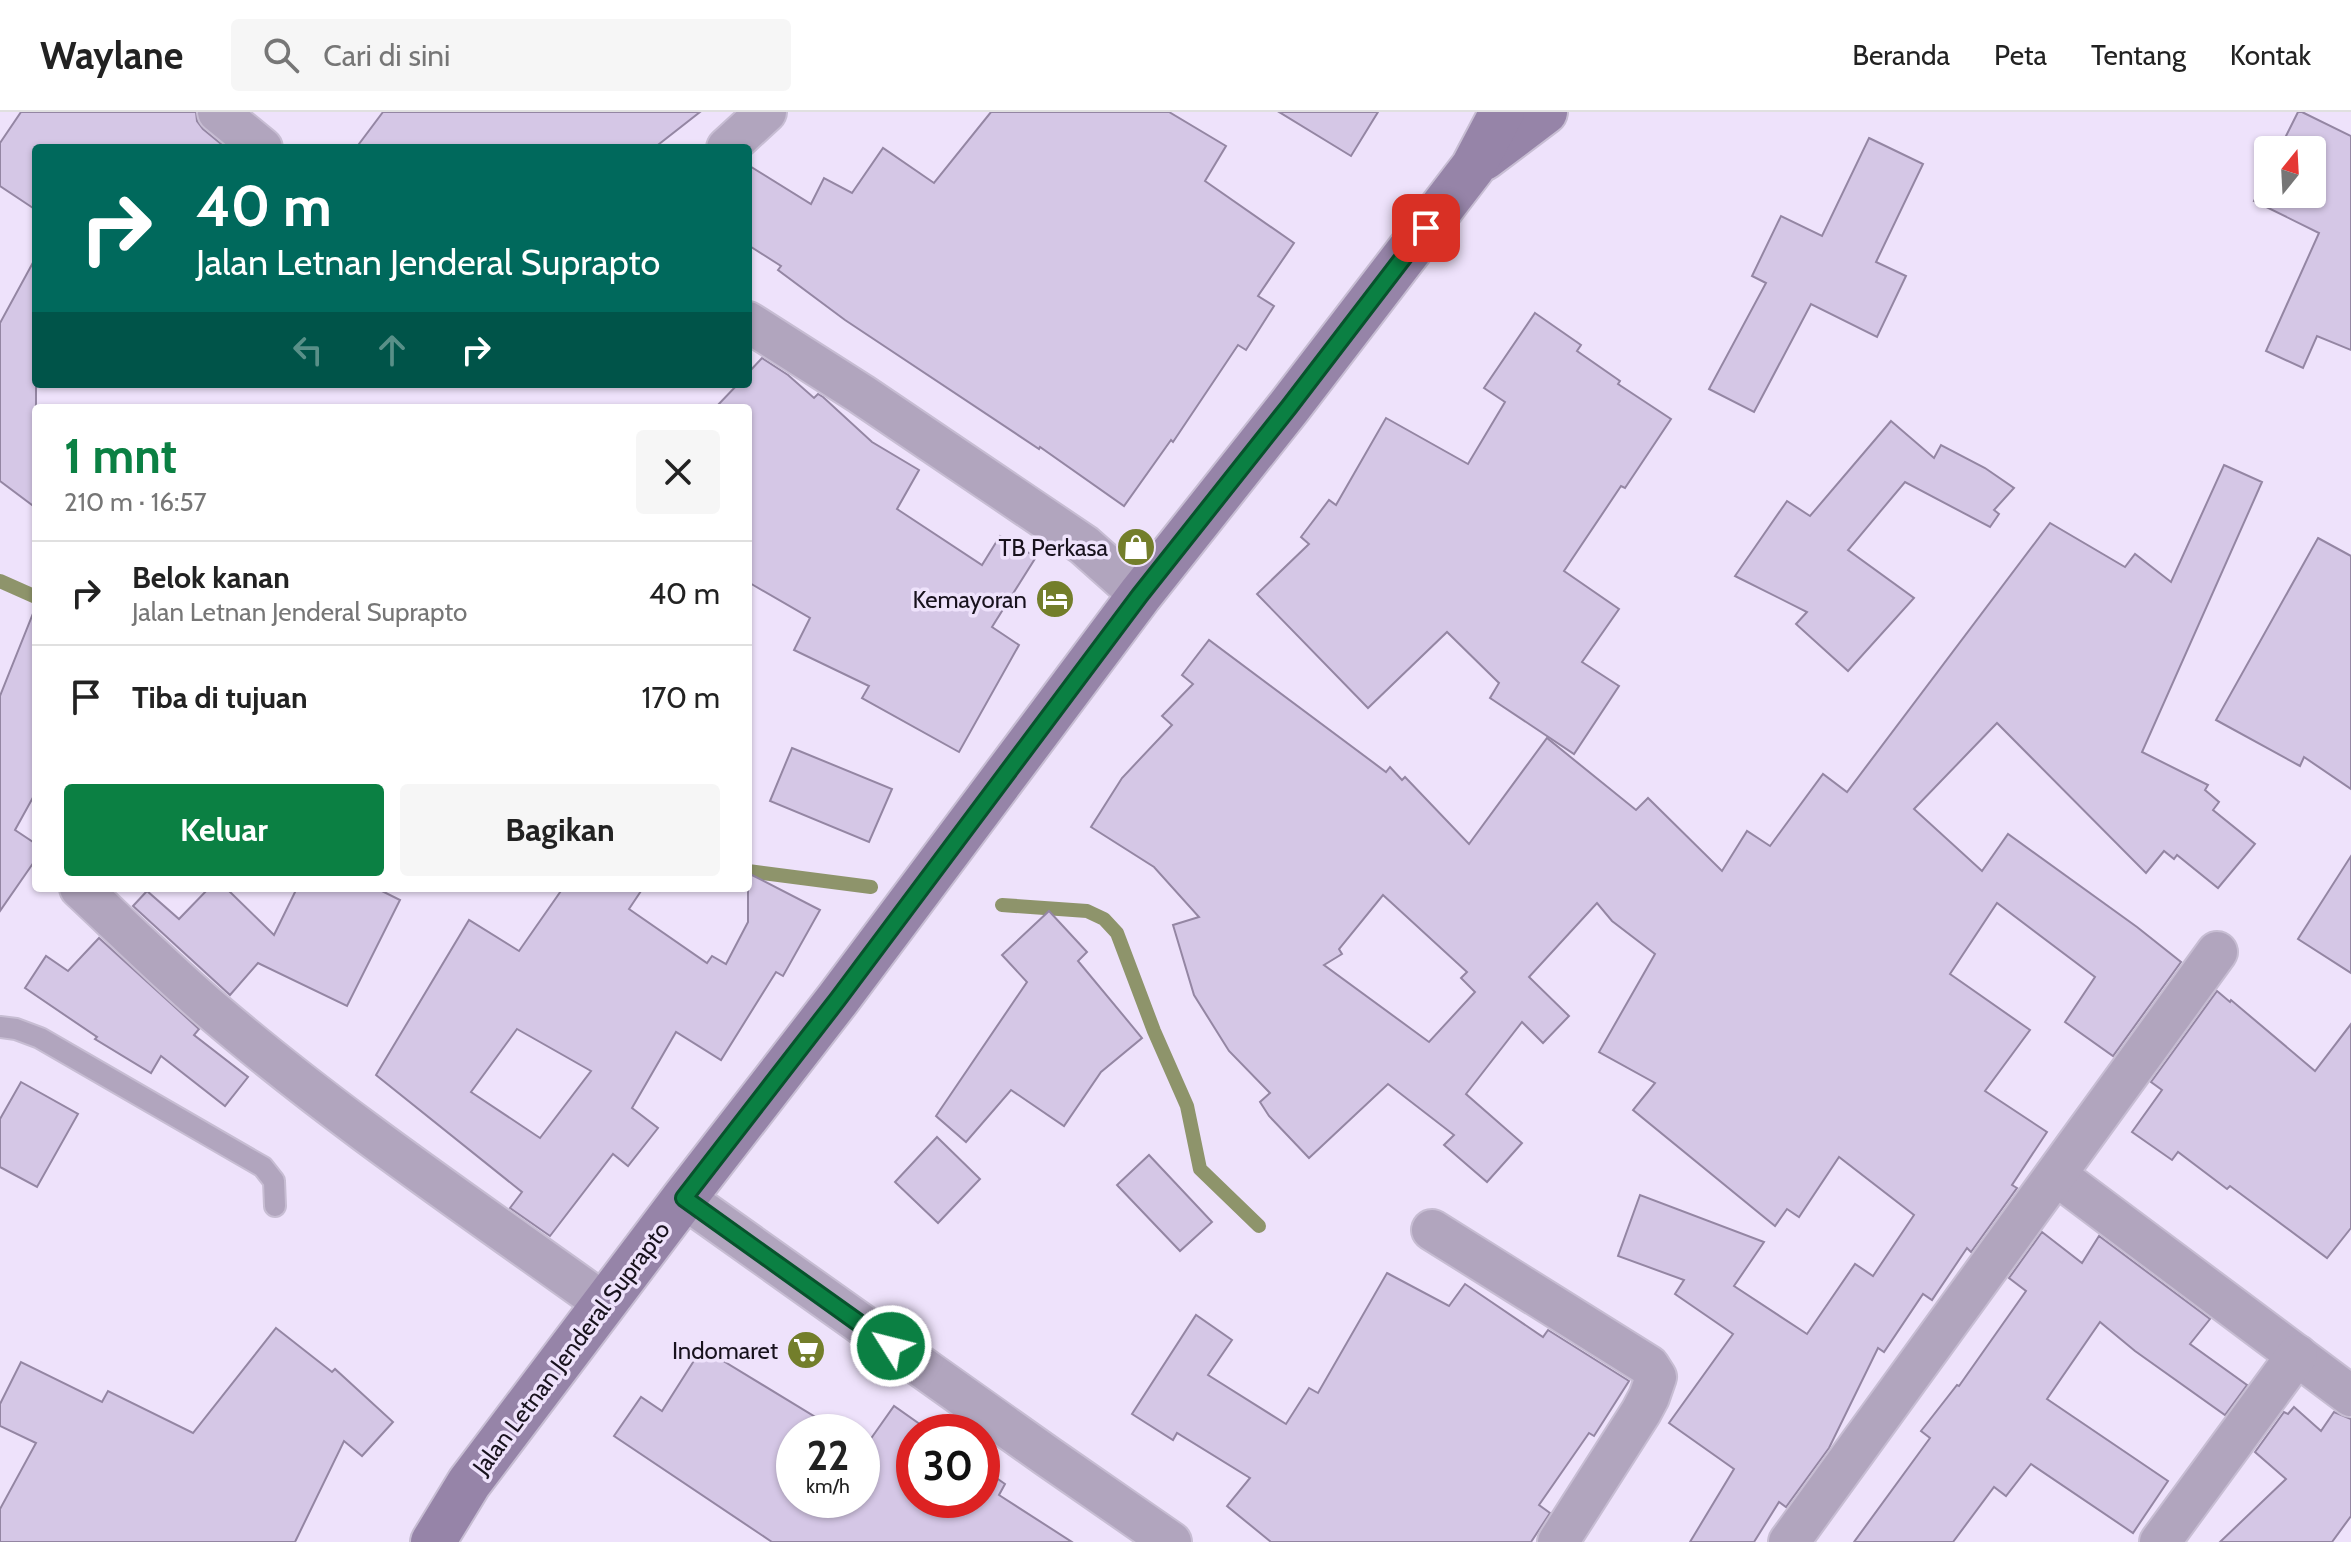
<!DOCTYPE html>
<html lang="id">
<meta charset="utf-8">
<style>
:root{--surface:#fff;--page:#f6f6f6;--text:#222;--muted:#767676;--line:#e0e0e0;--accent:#0b8043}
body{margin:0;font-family:Cabin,sans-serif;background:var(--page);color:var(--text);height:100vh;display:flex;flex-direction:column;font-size:30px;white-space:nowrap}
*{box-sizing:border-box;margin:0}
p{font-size:26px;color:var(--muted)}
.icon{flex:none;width:44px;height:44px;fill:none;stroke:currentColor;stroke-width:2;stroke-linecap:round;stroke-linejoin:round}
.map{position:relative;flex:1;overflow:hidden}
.details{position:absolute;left:32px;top:292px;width:720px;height:488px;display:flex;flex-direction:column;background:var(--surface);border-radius:8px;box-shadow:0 2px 6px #0004}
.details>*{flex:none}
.top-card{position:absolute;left:32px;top:32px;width:720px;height:244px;border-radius:8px;box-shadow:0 2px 6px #0004;background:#00695c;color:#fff;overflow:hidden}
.needle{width:52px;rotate:18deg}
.buttons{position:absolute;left:2254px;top:24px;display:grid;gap:16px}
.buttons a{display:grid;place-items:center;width:72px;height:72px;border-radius:8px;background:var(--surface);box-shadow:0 2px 6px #0004;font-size:40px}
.speed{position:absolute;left:776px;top:1302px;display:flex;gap:16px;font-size:40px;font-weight:700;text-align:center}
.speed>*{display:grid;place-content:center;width:104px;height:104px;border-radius:50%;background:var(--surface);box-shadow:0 2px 6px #0004;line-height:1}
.speed small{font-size:20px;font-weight:400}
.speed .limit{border:12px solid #d22;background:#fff;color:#111}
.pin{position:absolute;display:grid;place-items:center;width:68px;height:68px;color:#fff;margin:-34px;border-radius:16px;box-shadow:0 4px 12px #0006}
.me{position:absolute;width:88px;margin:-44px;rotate:306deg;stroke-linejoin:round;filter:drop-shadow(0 0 6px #0008)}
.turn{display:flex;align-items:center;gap:28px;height:168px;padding:0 32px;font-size:36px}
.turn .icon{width:104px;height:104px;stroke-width:2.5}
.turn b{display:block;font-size:56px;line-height:68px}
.lanes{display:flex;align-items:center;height:76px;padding:0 32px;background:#0003;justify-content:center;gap:40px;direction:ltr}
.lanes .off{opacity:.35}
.round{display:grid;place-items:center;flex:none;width:84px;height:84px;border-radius:8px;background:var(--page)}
.summary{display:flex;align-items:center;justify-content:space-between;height:136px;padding:0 32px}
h1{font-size:48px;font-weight:700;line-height:60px;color:var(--accent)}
.button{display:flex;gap:16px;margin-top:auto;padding:16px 32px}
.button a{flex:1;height:92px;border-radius:8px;background:var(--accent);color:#fff;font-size:32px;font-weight:700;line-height:92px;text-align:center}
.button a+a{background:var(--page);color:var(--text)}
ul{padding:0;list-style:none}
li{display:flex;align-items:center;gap:24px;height:104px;padding:0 32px;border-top:2px solid var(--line)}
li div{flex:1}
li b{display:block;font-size:30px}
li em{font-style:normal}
header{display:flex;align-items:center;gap:48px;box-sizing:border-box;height:112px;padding:0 40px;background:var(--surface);border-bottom:2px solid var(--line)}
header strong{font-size:38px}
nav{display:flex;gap:44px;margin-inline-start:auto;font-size:28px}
.search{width:560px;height:72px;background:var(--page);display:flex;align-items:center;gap:20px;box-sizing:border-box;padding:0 28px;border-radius:8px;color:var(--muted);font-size:30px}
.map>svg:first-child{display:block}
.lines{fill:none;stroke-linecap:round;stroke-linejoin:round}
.stream{stroke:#8e946b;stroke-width:14}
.building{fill:#d5c7e6;stroke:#9486a3;stroke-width:2;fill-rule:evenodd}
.lane-casing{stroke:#c7bdd3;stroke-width:24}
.street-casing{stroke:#c7bdd3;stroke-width:44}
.secondary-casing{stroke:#c7bdd3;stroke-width:48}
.lane{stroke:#b1a5be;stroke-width:20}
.street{stroke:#b1a5be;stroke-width:40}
.secondary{stroke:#9684a8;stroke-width:44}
.route-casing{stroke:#07532c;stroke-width:20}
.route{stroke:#0b8043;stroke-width:14}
.labels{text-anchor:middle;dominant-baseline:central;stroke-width:7;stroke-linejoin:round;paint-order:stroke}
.poi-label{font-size:24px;fill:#18121d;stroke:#eee2fb;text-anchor:end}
.street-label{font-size:24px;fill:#18121d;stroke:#eee2fb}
</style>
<header>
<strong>Waylane</strong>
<div class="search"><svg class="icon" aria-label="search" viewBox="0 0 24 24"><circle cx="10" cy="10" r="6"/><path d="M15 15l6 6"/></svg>Cari di sini</div>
<nav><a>Beranda</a><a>Peta</a><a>Tentang</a><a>Kontak</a></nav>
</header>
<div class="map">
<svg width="2351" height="1430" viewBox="0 0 2351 1430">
<rect width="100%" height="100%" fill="#eee2fb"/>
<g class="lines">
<g class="stream">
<polyline points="0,469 36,485"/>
<polyline points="748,759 871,775"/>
<polyline points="1002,793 1087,799 1104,807 1117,821 1154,919 1187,994 1200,1057 1259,1114"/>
</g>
</g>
<g class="building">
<polygon points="21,0 196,0 197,9 203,17 226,36 36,36 36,98 0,74 0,31"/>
<polygon points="383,0 700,0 654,36 356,36"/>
<polygon points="991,0 1169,0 1226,34 1205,69 1294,131 1258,184 1274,194 1246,238 1238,233 1173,330 1171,328 1124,394 1040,335 1039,337 845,208 778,158 781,154 748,133 748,53 811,92 824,66 852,81 883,36 934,71"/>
<polygon points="1279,0 1378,0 1351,44"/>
<polygon points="2298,0 2302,0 2351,24 2351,238 2317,224 2303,256 2266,239 2319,121 2254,89 2268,61 2268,82 2312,82 2312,38 2279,38"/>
<polygon points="1869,26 1923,52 1876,150 1906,164 1877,225 1811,192 1754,300 1709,277 1766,171 1752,164 1781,104 1822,124"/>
<polygon points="36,145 36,396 0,369 0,211"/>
<polygon points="1535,201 1581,233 1577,239 1620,269 1618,272 1671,307 1625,376 1621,374 1564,459 1619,497 1582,550 1619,574 1574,642 1490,586 1499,571 1447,520 1368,596 1257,482 1309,432 1301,425 1329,388 1336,393 1386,306 1468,352 1505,290 1484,276"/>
<polygon points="762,246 788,263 814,286 818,282 823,285 872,330 919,358 897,397 982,453 1000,424 1036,445 992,515 1019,533 959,640 862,586 869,574 794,538 810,506 748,470 748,296 715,296 738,272 748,272 748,261"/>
<polygon points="1891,309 1934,346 1941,333 1985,356 2014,376 1994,398 1999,402 1990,415 1905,370 1848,438 1914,486 1848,559 1796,512 1807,500 1735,464 1787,389 1810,404"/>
<path d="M 2224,353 L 2262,370 L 2142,640 L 2208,673 L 2205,678 L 2219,690 L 2213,698 L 2255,732 L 2218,776 L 2177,743 L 2174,747 L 2164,739 L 2146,761 L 1997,611 L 1914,697 L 1982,759 L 2008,722 L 2137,815 L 2181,850 L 2113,944 L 2065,910 L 2095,865 L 1997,791 L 1950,862 L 2030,918 L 1985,979 L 2047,1020 L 2012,1073 L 2017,1076 L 1971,1140 L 1967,1136 L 1932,1188 L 1923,1182 L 1884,1240 L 1878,1236 L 1829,1336 L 1786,1395 L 1779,1390 L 1754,1430 L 1690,1430 L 1734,1357 L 1669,1311 L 1733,1222 L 1675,1182 L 1684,1168 L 1618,1144 L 1640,1083 L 1764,1130 L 1734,1174 L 1807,1222 L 1855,1152 L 1873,1164 L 1914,1103 L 1839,1045 L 1799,1105 L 1787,1097 L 1775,1114 L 1633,998 L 1655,971 L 1599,940 L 1655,842 L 1612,809 L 1597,791 L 1529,865 L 1569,904 L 1543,931 L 1522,910 L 1466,982 L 1522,1031 L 1487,1070 L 1444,1033 L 1454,1023 L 1388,972 L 1309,1046 L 1269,1004 L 1260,990 L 1270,981 L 1229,939 L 1194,883 L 1173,813 L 1199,805 L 1154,755 L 1091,715 L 1122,666 L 1172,613 L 1162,604 L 1193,572 L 1182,563 L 1209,528 L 1386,660 L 1390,655 L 1402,668 L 1405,665 L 1469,732 L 1547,626 L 1636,698 L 1648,686 L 1722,759 L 1747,719 L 1770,734 L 1823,662 L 1847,680 L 2050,411 L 2125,455 L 2135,442 L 2171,470 ZM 1383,783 L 1467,860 L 1461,866 L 1475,880 L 1429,930 L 1324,853 L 1342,842 L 1339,837 Z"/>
<polygon points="2318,426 2351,444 2351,677 2304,645 2300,654 2216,608"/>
<polygon points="34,499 36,499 36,680 15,718 36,732 36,747 0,799 0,584"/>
<polygon points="792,636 892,677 869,730 770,689"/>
<polygon points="2351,744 2351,861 2298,827"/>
<path d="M 748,761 L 820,798 L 783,864 L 776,860 L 721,948 L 676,920 L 632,996 L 658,1016 L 628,1054 L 613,1042 L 550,1124 L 510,1096 L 522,1080 L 376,963 L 469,808 L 519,839 L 563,776 L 643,776 L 629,797 L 707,851 L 712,844 L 726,852 L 748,810 ZM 517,917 L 591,959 L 540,1026 L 471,980 Z"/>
<polygon points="209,776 226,776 274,823 297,776 376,776 400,788 347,894 258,851 230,883 133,794 147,779 179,807"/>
<polygon points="1049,799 1087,840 1078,849 1142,926 1101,960 1064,1014 1011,978 966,1030 936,1004 1027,870 1002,843"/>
<polygon points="99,826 199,917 194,923 248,965 225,994 161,944 151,961 95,927 97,925 25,876 46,844 68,859"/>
<polygon points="2217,879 2230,890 2231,888 2315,959 2351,912 2351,1116 2327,1146 2230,1074 2227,1077 2178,1040 2172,1048 2132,1020 2162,978 2151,970"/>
<polygon points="21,970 78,1002 37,1075 0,1055 0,1007"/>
<polygon points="937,1025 980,1067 938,1111 895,1070"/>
<polygon points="1149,1043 1212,1110 1180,1139 1117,1073"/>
<polygon points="2042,1120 2082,1151 2099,1124 2210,1207 2190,1232 2247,1273 2225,1303 2135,1239 2100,1210 2047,1287 2168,1369 2133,1421 2031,1352 2006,1384 1994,1375 1953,1430 1854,1430 1930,1326 1921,1319 1957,1273 1959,1274 2026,1179 2009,1166"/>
<polygon points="1387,1161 1449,1194 1465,1172 1543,1225 1548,1218 1629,1269 1594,1324 1589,1321 1539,1393 1550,1401 1531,1430 1271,1430 1227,1394 1250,1366 1177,1321 1173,1328 1132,1302 1196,1203 1232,1228 1208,1263 1286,1312 1309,1276 1318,1281"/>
<polygon points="276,1216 332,1260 335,1257 393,1310 362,1344 344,1329 295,1430 0,1430 0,1397 36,1331 0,1314 0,1292 21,1250 102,1290 108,1279 193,1321"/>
<polygon points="702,1236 840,1320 794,1320 794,1388 862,1388 862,1333 865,1335 894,1294 931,1320 914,1320 914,1388 982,1388 982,1356 1005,1372 999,1383 1072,1430 772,1430 614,1324 641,1285 662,1299"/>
<polygon points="2294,1295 2321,1319 2334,1300 2351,1307 2351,1404 2332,1430 2220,1430 2286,1367 2255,1340 2284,1300 2288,1302"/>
</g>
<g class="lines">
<defs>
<polyline id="lane" points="0,915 16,917 40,926 263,1055 274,1069 275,1094"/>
<g id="street">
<polyline points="218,0 262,36"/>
<polyline points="727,36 766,0"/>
<polyline points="748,210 861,282 1084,433 1140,483"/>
<path d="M 80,776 C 124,817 168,861 214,900 C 338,1006 473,1097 605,1192"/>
<polyline points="2056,1063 2351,1284"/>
<polyline points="684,1086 1047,1344 1171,1430"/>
<polyline points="1432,1118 1649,1254 1656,1265 1649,1285 1641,1300 1558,1430"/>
<polyline points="1789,1430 2217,840"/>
<polyline points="2160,1430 2297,1243"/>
</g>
<g id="secondary">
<polyline points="1484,46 1545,0"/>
<polyline points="433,1430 469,1371 684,1086 838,887 1140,483 1289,295 1473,55 1502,0"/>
</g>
</defs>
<use href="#lane" class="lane-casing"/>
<use href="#street" class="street-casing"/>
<use href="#secondary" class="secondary-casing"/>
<use href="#lane" class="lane"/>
<use href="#street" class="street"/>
<use href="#secondary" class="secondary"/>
</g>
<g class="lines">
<defs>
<polyline id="route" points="891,1234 684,1086 838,887 1140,483 1289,295 1426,116"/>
</defs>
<use href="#route" class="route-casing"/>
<use href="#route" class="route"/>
</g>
<defs>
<symbol id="shop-disc" viewBox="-11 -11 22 22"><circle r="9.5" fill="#737e2b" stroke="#eee2fb"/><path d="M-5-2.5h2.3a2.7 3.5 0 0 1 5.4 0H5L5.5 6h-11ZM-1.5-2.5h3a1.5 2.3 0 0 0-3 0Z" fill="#fff"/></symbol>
<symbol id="hotel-disc" viewBox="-11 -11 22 22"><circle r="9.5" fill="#737e2b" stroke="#eee2fb"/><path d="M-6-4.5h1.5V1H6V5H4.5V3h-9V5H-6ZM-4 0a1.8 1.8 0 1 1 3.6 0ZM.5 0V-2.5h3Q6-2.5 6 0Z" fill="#fff"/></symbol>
<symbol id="supermarket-disc" viewBox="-11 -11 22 22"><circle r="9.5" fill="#737e2b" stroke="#eee2fb"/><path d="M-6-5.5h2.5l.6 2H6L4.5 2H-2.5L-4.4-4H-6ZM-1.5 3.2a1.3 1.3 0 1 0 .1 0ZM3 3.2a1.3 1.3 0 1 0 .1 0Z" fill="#fff"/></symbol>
</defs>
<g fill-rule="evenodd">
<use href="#shop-disc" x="1114" y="413" width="44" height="44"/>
<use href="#hotel-disc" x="1033" y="465" width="44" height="44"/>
<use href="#supermarket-disc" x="784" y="1216" width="44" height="44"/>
</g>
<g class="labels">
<g class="poi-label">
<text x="1108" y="435">TB Perkasa</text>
<text x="1027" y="487">Kemayoran</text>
<text x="778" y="1238">Indomaret</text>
</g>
<g class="street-label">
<text transform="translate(571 1236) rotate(-53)">Jalan Letnan Jenderal Suprapto</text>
</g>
</g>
</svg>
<div class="buttons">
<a><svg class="needle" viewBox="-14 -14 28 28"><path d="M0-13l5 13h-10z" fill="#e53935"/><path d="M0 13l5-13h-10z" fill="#767676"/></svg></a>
</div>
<div class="speed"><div>22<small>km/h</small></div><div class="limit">30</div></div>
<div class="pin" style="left:1426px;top:116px;background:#d93025"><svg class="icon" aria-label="arrive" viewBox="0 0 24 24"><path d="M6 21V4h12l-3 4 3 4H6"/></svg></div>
<svg class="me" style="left:891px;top:1234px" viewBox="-20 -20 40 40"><circle r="17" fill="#0b8043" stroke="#fff" stroke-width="3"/><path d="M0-11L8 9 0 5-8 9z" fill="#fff"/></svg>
<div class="top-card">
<div class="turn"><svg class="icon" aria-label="right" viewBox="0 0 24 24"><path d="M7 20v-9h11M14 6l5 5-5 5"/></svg><div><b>40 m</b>Jalan Letnan Jenderal Suprapto</div></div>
<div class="lanes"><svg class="icon off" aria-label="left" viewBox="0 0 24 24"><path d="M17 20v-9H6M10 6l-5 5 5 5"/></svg><svg class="icon off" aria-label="ahead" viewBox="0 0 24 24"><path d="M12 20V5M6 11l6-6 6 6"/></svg><svg class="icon" aria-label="right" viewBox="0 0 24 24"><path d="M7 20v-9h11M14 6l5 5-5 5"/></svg></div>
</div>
<section class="details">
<div class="summary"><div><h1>1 mnt</h1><p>210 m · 16:57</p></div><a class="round"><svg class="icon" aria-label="close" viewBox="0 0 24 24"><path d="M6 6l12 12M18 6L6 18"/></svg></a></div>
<ul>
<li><svg class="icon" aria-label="right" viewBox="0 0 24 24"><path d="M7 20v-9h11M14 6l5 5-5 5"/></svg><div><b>Belok kanan</b><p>Jalan Letnan Jenderal Suprapto</p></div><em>40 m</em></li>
<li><svg class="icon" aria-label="arrive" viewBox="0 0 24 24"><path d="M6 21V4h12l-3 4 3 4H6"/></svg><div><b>Tiba di tujuan</b></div><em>170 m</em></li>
</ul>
<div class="button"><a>Keluar</a><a>Bagikan</a></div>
</section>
</div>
